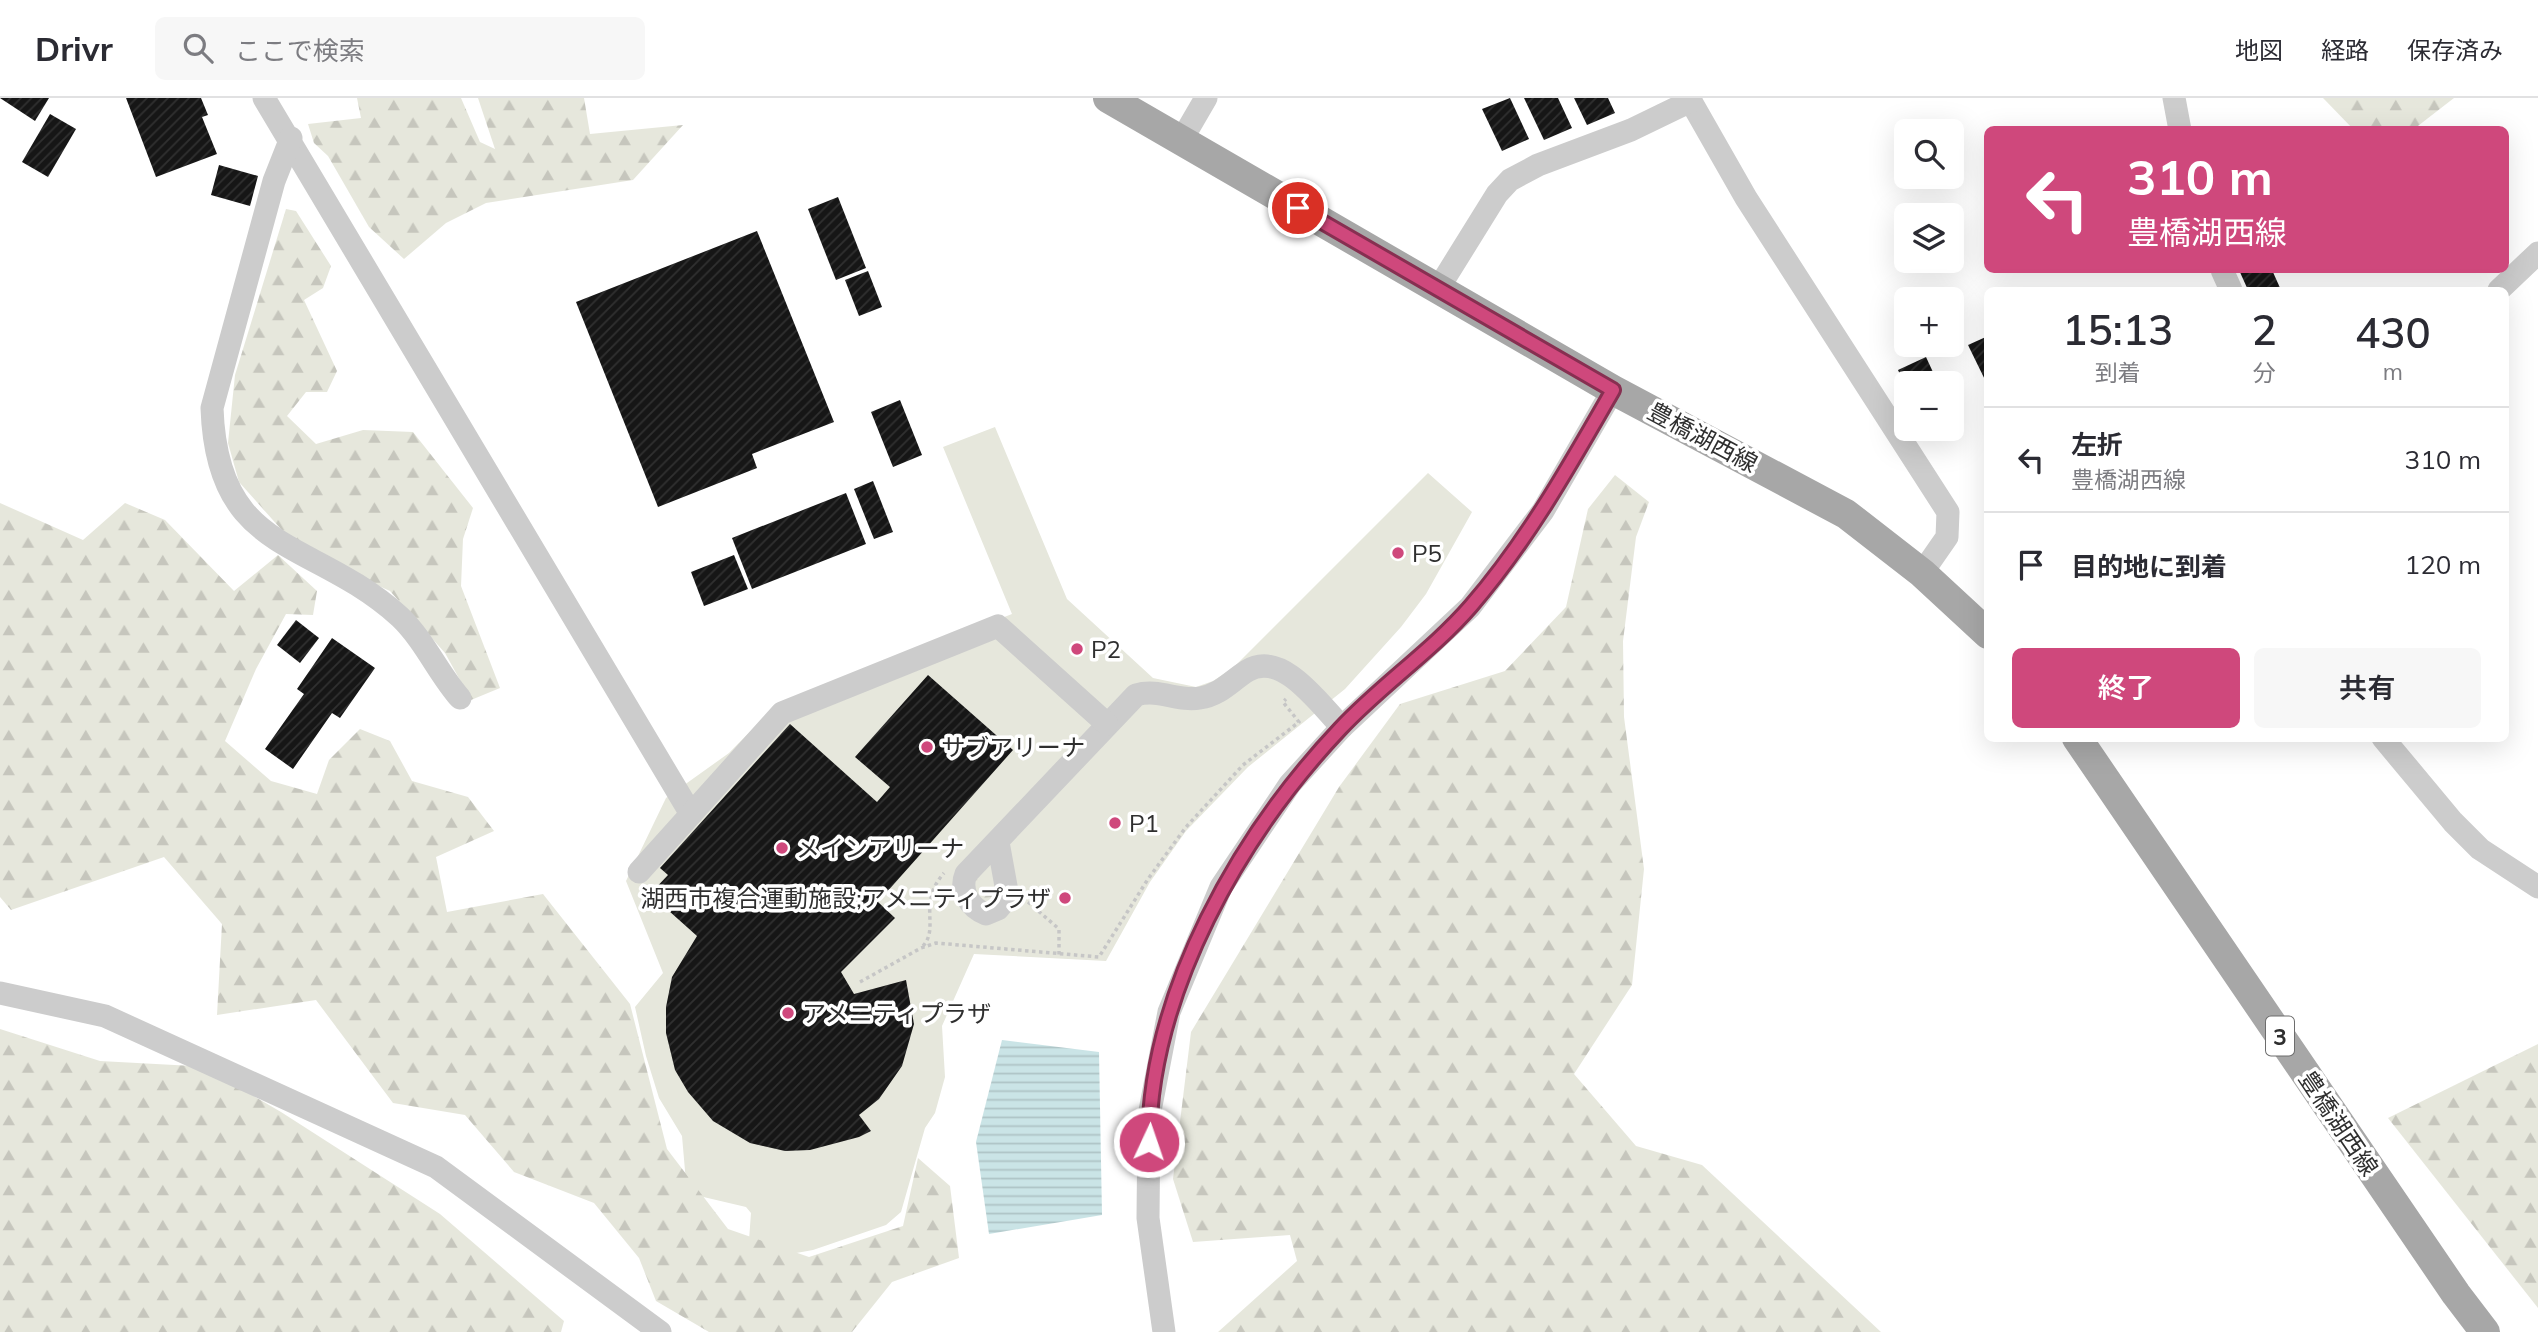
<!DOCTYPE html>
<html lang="ja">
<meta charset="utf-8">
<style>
:root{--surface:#fff;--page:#f7f7f7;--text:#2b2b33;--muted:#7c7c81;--line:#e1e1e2;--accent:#cf487c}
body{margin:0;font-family:Mulish,"Noto Sans JP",sans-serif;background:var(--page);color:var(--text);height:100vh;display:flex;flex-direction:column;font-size:26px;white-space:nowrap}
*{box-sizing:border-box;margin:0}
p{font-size:23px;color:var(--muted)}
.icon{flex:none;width:38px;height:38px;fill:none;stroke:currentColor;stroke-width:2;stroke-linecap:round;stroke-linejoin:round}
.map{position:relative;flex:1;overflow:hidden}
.details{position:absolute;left:1984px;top:189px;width:525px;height:455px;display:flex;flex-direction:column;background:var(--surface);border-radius:10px;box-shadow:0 7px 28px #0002}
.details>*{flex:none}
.guide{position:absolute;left:1984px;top:28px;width:525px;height:147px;border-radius:10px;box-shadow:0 7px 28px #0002;background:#cf487c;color:#fff;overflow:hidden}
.buttons{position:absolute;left:1894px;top:21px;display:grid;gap:14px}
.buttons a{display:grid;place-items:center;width:70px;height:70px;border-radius:10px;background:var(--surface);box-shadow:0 7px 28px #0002;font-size:35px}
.pin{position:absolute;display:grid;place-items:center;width:60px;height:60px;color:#fff;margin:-30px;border:4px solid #fff;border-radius:50%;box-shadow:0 2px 7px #0007}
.me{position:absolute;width:77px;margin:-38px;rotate:3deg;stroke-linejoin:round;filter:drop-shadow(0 0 5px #0008)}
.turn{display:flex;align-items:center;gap:24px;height:147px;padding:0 28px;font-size:32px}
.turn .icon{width:91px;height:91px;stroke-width:2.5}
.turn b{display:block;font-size:49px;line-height:60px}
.eta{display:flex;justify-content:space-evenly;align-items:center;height:119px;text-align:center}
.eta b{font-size:42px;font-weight:600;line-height:49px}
.button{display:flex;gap:14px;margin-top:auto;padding:14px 28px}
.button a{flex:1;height:80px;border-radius:10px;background:var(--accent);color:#fff;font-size:28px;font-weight:600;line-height:80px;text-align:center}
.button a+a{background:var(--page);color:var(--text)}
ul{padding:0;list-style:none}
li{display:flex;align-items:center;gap:21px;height:105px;padding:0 28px;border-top:2px solid var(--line)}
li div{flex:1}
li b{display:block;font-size:26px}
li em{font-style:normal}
header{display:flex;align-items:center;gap:42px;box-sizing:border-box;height:98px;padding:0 35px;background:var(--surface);border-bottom:2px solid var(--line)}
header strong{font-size:33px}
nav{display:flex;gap:38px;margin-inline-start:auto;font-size:24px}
.search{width:490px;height:63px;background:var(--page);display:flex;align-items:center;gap:18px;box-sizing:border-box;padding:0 24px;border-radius:10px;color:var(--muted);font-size:26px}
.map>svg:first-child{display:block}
.green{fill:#e6e7dc}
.forest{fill:url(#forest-firs)}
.water{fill:url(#water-rules)}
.building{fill:url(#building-hatch)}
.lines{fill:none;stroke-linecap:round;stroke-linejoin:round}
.path{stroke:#c6c6c6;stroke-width:3.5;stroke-dasharray:3.5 3.5;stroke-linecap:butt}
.minor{stroke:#ccc;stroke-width:23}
.major{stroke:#a7a7a7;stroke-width:30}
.route-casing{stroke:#872f51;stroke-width:18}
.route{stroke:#cf487c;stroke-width:12}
.poi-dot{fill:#cf487c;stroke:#fff;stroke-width:2.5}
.labels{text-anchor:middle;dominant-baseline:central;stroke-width:7;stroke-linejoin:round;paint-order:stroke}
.shield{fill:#fff;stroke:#6d6d6d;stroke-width:2}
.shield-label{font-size:23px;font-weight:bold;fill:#2f2f2f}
.street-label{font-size:24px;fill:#2f2f2f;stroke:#fff}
.poi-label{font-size:24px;fill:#2f2f2f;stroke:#fff;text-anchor:start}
</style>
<header>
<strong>Drivr</strong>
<div class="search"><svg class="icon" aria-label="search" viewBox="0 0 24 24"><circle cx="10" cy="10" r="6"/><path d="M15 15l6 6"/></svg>ここで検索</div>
<nav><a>地図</a><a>経路</a><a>保存済み</a></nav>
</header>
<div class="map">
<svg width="2538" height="1234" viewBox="0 0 2538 1234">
<defs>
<pattern id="forest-firs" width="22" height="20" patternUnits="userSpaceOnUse" patternTransform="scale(1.75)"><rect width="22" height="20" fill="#e6e7dc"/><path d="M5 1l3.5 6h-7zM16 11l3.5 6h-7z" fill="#c6c6bd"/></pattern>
<pattern id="water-rules" width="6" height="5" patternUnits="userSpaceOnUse" patternTransform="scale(1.75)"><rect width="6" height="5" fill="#cae4e6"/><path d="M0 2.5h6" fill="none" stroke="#aec4c6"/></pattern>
<pattern id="building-hatch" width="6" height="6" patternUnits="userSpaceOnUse" patternTransform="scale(1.75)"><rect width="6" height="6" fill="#161616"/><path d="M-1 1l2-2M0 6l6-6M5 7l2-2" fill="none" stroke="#303030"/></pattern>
</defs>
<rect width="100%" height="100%" fill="#fff"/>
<polygon class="green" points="995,329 1067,501 1153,580 1196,589 1213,583 1234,569 1428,375 1472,414 1426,496 1401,529 1345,591 1248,669 1186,733 1150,784 1106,863 974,856 942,928 945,979 935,1015 925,1030 901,1114 886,1127 813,1152 785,1157 749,1142 751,1115 746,1109 695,1097 686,1084 682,1038 659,1000 646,958 635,909 663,875 626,783 666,700 729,655 776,607 1012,516 943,349"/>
<g class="forest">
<polygon points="357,0 461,0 480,44 495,51 478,0 584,0 590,36 683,27 633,82 486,105 446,125 404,161 369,129 328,58 314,45 308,26 361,20"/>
<polygon points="2323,0 2454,0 2414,31 2354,32"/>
<polygon points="286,111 296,113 331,168 323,190 304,202 337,273 327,294 306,294 287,318 316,346 363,332 413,334 473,410 463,441 461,488 500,590 471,602 445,555 390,493 332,467 288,439 239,384 228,345 235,277"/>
<polygon points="1615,377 1649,404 1636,439 1623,543 1624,619 1644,771 1632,887 1574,976 1636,1048 1702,1067 1881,1234 1218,1234 1297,1163 1290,1137 1193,1144 1173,1081 1191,934 1339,689 1400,606 1505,573 1566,509 1588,411"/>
<polygon points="0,405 83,442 125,405 165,422 234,493 278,457 317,493 313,517 286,516 256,571 225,643 271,683 317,696 329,662 360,631 390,643 412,683 468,699 494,733 436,759 447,814 543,796 630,906 667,1051 728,1131 809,1159 903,1128 918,1060 950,1088 959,1160 892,1184 852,1234 709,1234 656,1203 639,1160 594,1105 514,1074 465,1017 393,1005 316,902 217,917 222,826 164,759 11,812 0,799"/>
<polygon points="986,770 995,791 992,799 984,800 979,796 975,779"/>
<polygon points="0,931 100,963 193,968 233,986 281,1014 440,1116 564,1223 561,1234 0,1234"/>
<polygon points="2538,946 2538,1210 2388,1020"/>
</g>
<polygon class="water" points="1002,942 1099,954 1102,1117 989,1136 976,1044"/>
<g class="building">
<polygon points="0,0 49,0 35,23"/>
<polygon points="126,0 201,0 208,17 202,19 217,56 156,79"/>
<polygon points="1510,0 1529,41 1502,53 1482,11"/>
<polygon points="1524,0 1558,0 1572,30 1544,42"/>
<polygon points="1574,0 1608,0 1615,15 1587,27"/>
<polygon points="50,16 76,31 48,79 22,64"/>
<polygon points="219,67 258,78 250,108 211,97"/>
<polygon points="838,99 866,170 836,182 808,111"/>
<polygon points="757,133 834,324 752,356 757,370 658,409 576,204"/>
<polygon points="2239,172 2272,172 2281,192 2248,192"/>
<polygon points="868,173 882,209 859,218 845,182"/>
<polygon points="1988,238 1988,288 1968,247"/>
<polygon points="1926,259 1938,285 1904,285 1898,272"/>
<polygon points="900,302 922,357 893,369 871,314"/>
<polygon points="873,383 893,434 874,441 854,391"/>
<polygon points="846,395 866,446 752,491 732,440"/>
<polygon points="734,457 748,491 704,508 691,474"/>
<polygon points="296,522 319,540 300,565 277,547"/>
<polygon points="332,540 375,570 340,620 332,615 293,671 265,651 304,596 297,591"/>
<polygon points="928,577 1013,652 878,804 895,820 841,874 854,896 906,882 914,926 902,968 879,1001 859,1017 871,1033 859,1039 810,1052 785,1053 750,1045 713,1023 688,994 675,972 666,935 666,909 672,879 697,838 650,796 668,777 660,770 790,626 877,704 890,689 855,659"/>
</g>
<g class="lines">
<g class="path">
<polyline points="1028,804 1059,831 1059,857"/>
<path d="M 923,848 C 940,829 917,806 944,775"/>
<polyline points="860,884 921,850 936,845 1099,859 1148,781 1186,729 1243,667 1299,624 1283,604 1286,601"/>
</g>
<g class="minor">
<polyline points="264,0 691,716"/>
<polyline points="1689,0 1746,100 1948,414 1947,439 1922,475"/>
<polyline points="2174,0 2180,32"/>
<path d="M 291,40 L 274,83 L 212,310 C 217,459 312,439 400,519 C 425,543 438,575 460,600"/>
<polyline points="1181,43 1206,0"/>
<polyline points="2222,172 2231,192"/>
<polyline points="1438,191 1497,96 1510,82 1538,67 1631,32 1691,3"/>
<polyline points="2499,192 2538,155"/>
<polyline points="2383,640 2453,724 2480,751 2538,789"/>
<path d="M 998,744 L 1008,799 L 998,811 L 986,816 C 970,810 959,793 966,776 L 1136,597 C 1159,590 1178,604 1200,600 C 1220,597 1231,583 1247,573 C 1282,551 1320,607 1342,629"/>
<polyline points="639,774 782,615 998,528 1107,626"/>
<polyline points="0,895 105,918 436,1069 660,1234"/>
<polyline points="1164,1234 1148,1120 1149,1018 1169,914 1221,789 1290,686 1342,629 1470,509 1543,413 1613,292"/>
</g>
<g class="major">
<polyline points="1108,0 1613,292 1846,416 1922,475 1988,536"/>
<polyline points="2077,640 2456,1196 2485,1234"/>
</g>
</g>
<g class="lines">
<defs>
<path id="route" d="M 1149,1044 C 1150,894 1240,737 1340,631 C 1381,587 1432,553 1471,508 C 1528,442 1570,367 1613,292 L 1298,110"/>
</defs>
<use href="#route" class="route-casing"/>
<use href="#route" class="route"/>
</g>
<g class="poi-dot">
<circle cx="1398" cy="455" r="7"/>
<circle cx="1077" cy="551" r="7"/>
<circle cx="927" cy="649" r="7"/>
<circle cx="1115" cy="725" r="7"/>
<circle cx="782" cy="750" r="7"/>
<circle cx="1065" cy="800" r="7"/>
<circle cx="788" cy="915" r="7"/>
</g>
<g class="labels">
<rect class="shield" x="2266" y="918.5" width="28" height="39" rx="5"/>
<g class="shield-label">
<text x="2280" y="938">3</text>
</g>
<g class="street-label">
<text transform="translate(1703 339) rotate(28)">豊橋湖西線</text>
<text transform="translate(2339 1025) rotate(56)">豊橋湖西線</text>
</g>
<g class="poi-label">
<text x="1412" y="455">P5</text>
<text x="1091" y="551">P2</text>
<text x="941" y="649">サブアリーナ</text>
<text x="1129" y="725">P1</text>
<text x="796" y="750">メインアリーナ</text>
<text x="1051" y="800" text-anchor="end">湖西市複合運動施設;アメニティプラザ</text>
<text x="802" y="915">アメニティプラザ</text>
</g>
</g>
</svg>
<div class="buttons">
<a><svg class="icon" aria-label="search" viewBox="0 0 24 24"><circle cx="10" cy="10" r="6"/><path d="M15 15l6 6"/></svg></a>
<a><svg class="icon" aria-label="layers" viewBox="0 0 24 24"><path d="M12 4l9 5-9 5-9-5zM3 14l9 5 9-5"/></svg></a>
<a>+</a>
<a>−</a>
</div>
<div class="pin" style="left:1298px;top:110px;background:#d93025"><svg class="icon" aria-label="arrive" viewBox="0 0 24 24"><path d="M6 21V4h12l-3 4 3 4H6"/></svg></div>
<svg class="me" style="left:1149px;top:1044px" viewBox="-20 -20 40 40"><circle r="17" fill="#cf487c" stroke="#fff" stroke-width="3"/><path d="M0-11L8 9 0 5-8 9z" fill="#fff"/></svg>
<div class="guide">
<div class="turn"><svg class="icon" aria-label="left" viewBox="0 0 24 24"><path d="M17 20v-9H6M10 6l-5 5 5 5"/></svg><div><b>310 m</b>豊橋湖西線</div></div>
</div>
<section class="details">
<div class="eta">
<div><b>15:13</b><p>到着</p></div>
<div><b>2</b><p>分</p></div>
<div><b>430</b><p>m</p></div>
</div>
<ul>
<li><svg class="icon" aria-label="left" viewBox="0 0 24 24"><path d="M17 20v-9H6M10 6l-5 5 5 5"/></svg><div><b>左折</b><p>豊橋湖西線</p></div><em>310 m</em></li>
<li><svg class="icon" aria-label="arrive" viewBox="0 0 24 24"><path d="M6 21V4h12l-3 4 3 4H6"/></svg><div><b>目的地に到着</b></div><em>120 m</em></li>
</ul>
<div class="button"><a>終了</a><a>共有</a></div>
</section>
</div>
